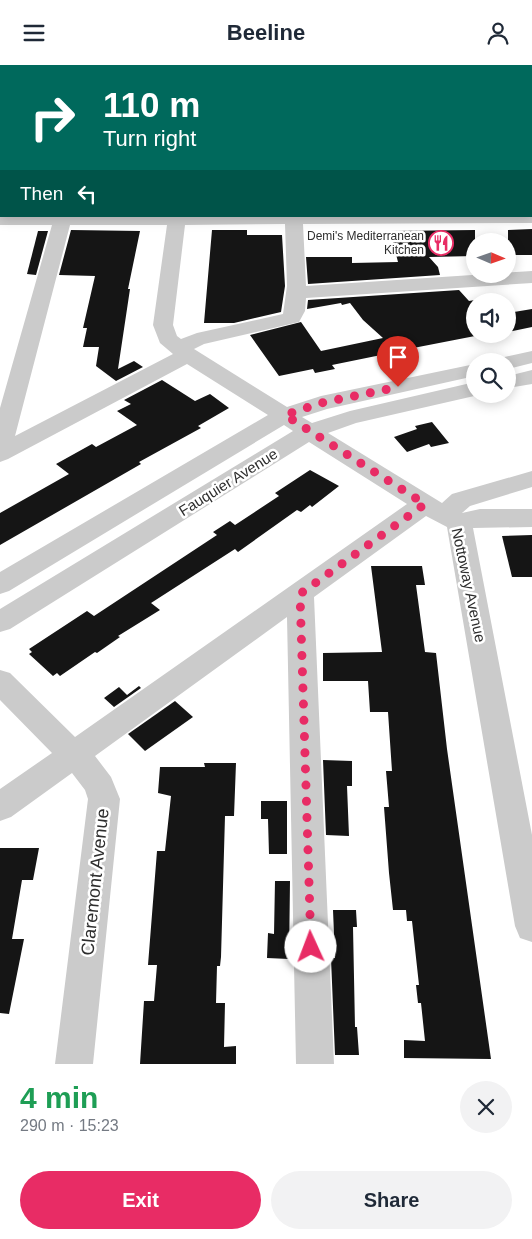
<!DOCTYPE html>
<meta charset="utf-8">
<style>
:root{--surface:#fff;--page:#f2f2f3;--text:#1f2937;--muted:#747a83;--accent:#e82c65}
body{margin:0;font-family:Arial,sans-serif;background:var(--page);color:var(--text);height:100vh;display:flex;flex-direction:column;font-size:19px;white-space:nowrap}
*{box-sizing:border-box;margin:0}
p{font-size:16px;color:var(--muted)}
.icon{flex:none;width:28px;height:28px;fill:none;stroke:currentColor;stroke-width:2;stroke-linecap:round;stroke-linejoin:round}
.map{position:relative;height:999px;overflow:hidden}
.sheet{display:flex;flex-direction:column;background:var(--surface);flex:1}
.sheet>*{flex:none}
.guide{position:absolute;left:0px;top:0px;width:532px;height:152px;box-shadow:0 2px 12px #0003;background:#00695c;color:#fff;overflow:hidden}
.needle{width:32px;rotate:92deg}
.fabs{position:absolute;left:466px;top:168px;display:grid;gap:10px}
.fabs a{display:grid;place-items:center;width:50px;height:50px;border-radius:50%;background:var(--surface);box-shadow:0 2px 12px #0003;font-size:25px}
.pin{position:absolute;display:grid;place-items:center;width:42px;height:42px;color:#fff;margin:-51px -21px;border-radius:50% 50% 50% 0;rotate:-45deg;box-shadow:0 0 5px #0007}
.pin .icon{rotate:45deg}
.me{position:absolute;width:55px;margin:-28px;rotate:358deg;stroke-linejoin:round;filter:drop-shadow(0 0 4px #0008)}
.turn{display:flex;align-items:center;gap:18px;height:105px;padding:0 20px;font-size:22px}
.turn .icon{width:65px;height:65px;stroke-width:2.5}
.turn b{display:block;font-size:35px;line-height:42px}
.then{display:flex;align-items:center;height:48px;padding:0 20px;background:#0003;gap:10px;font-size:19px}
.round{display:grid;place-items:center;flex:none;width:52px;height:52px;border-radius:26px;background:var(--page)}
.overview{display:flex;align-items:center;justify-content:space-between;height:85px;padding:0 20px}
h1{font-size:30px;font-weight:700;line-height:38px;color:#1e9e55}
.cta{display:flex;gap:10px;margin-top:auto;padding:10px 20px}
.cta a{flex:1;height:58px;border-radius:30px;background:var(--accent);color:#fff;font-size:20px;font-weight:700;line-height:58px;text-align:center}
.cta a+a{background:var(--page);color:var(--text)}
header{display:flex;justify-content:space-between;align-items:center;height:65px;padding:0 20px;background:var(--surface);font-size:22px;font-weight:700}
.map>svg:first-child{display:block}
.building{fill:#151515}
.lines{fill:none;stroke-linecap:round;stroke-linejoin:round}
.minor{fill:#cbcbcb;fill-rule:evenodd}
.route{stroke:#e82c65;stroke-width:9;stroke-dasharray:0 16.2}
.labels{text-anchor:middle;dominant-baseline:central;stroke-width:5;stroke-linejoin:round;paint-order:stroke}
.far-poi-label{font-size:12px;fill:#2e2e2e;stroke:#fff;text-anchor:end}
.street-label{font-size:15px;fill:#2e2e2e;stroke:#fff}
.near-street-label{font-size:18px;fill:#2e2e2e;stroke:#fff}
</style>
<header><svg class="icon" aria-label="menu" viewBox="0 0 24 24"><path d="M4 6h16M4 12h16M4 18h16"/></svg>Beeline<svg class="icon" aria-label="person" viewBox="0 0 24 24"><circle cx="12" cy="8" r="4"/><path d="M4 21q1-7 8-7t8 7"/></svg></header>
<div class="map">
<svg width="532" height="999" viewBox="0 0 532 999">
<rect width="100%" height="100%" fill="#fff"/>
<g class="building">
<polygon points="532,164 532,190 508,190 508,165"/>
<polygon points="71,165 140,166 128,224 130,224 118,304 134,296 143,302 116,316 96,301 99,282 83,282 87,263 83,263 95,211 59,210"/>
<polygon points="212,165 247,165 247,170 282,170 285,221 281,247 234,258 204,258"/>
<polygon points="475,165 475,191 429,192 438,202 440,210 308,219 306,192 352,192 352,198 398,197 390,166"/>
<polygon points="38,166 48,166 36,210 27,209"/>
<polygon points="459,225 469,236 475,235 475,271 403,285 405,288 383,293 381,290 332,300 335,304 315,308 313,304 279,311 250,270 301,257 321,286 383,273 363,255 350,238 342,240 341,238 307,244 308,235"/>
<polygon points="532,244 532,262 508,267 508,248"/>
<polygon points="162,315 195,336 210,329 229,343 198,361 201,363 139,397 141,399 0,480 0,448 69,409 56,399 92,379 96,382 137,360 117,346 131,339 124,335"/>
<polygon points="432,357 449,378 431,382 429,379 407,387 394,372 417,364 415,361"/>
<polygon points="310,405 339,421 312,442 310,440 301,447 297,445 238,487 235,484 151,538 160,545 118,571 120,572 97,588 95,587 60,611 57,608 53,611 29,589 32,587 29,584 87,546 94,551 217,470 213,467 230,456 235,460 279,431 275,428"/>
<polygon points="532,470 532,512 512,512 502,471"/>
<polygon points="371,501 422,501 425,520 416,520 425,587 436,588 447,684 491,994 404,993 404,975 425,976 421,938 418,938 416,920 419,920 412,856 407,856 406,845 393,845 389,808 384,742 389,742 386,706 392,706 388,647 370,647 368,616 323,616 323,588 382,587"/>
<polygon points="139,621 141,623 114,642 104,633 119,622 127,630"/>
<polygon points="175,636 193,652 145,686 128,669"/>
<polygon points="323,695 352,696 352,721 347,721 349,771 326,770"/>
<polygon points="204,698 236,698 234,751 225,751 221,892 220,901 217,901 216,938 225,938 224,982 236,981 236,999 140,999 144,936 154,936 157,900 148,900 157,786 165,786 171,731 158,728 160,702 205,702"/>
<polygon points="261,736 287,736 287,789 269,789 268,754 261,754"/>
<polygon points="0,783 39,783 33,815 22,815 12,874 24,874 9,949 0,948"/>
<polygon points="275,816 290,816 289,894 267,893 268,868 274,869"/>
<polygon points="333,845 356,845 357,862 353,862 355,962 357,962 359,990 335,990 331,893 335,893"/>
</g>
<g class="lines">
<g class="minor">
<rect x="22" y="0" width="14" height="1"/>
<rect x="121" y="0" width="14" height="1"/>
<rect x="220" y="0" width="14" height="1"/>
<polygon points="320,0 334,0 335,1 321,1"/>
<rect x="531" y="22" width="1" height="8"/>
<rect x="531" y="59" width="1" height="10"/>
<rect x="531" y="102" width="1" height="10"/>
<path d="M 532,148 L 532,158 L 303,159 L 306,221 L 532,206 L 532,218 L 306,233 L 305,246 L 299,257 L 204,279 L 194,284 L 287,342 L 321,331 L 475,299 L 475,311 L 327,344 L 302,352 L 312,358 L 350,346 L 475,317 L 475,329 L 483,329 L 356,358 L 328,368 L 442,438 L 452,429 L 532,406 L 532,422 L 470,441 L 462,448 L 480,444 L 532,444 L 532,462 L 473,463 L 532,770 L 532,877 L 520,873 L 515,861 L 447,462 L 426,451 L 314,532 L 334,999 L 296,999 L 287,552 L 95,691 L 111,712 L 120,734 L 93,999 L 55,999 L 88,734 L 85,725 L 72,708 L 11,752 L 0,756 L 0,724 L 52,688 L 0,635 L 0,605 L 10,608 L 75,672 L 407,439 L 309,377 L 10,564 L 0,567 L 0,544 L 293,366 L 284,360 L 9,526 L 0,529 L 0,507 L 268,350 L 187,299 L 8,394 L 0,397 L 0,343 L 52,160 L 0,160 L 0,150 L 531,151 ZM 285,159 L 287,221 L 283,249 L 197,268 L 181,274 L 177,271 L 173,260 L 185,160 ZM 70,160 L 167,160 L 153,260 L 160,278 L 173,289 L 15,371 Z"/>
<polygon points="532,286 532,298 508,304 508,296 498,296 500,293"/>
<polygon points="532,305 532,319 508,323 508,311"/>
</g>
</g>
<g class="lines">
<polyline class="route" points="311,882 300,529 425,439 285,350 321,338 398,322"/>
</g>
<defs>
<symbol id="restaurant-ring" viewBox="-11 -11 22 22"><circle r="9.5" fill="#fff" stroke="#e82c65" stroke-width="1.5"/><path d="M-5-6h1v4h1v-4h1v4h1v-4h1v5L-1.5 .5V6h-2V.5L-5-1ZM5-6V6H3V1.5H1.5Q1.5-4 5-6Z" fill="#e82c65"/></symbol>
</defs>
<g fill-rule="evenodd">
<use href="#restaurant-ring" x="427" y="164" width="28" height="28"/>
</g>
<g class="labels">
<g class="far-poi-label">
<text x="424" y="171">Demi's Mediterranean<tspan x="424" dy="14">Kitchen</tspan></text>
</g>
<g class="street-label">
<text transform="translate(228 417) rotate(-32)">Fauquier Avenue</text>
<text transform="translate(469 520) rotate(78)">Nottoway Avenue</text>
</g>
<g class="near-street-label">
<text transform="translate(95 817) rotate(-84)">Claremont Avenue</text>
</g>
</g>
</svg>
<div class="fabs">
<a><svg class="needle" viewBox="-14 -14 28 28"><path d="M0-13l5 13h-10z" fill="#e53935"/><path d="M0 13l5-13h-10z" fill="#747a83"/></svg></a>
<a><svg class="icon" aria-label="sound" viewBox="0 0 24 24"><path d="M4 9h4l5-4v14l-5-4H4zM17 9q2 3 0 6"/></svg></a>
<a><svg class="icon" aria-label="search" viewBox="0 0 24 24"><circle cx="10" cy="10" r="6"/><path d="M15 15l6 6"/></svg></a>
</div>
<div class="pin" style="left:398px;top:322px;background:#d93025"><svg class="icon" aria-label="arrive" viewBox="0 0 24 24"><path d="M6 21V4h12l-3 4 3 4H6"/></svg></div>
<svg class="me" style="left:311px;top:882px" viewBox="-20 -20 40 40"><circle r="19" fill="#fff"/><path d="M0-13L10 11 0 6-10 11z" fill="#e82c65"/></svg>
<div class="guide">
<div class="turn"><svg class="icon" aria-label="right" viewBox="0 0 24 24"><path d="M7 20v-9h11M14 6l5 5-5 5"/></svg><div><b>110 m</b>Turn right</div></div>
<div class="then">Then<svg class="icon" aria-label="left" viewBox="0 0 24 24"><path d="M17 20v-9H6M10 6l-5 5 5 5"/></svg></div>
</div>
</div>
<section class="sheet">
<div class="overview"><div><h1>4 min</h1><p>290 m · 15:23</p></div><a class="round"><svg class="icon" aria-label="close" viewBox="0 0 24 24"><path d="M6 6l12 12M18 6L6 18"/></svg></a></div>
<div class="cta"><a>Exit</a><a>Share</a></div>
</section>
